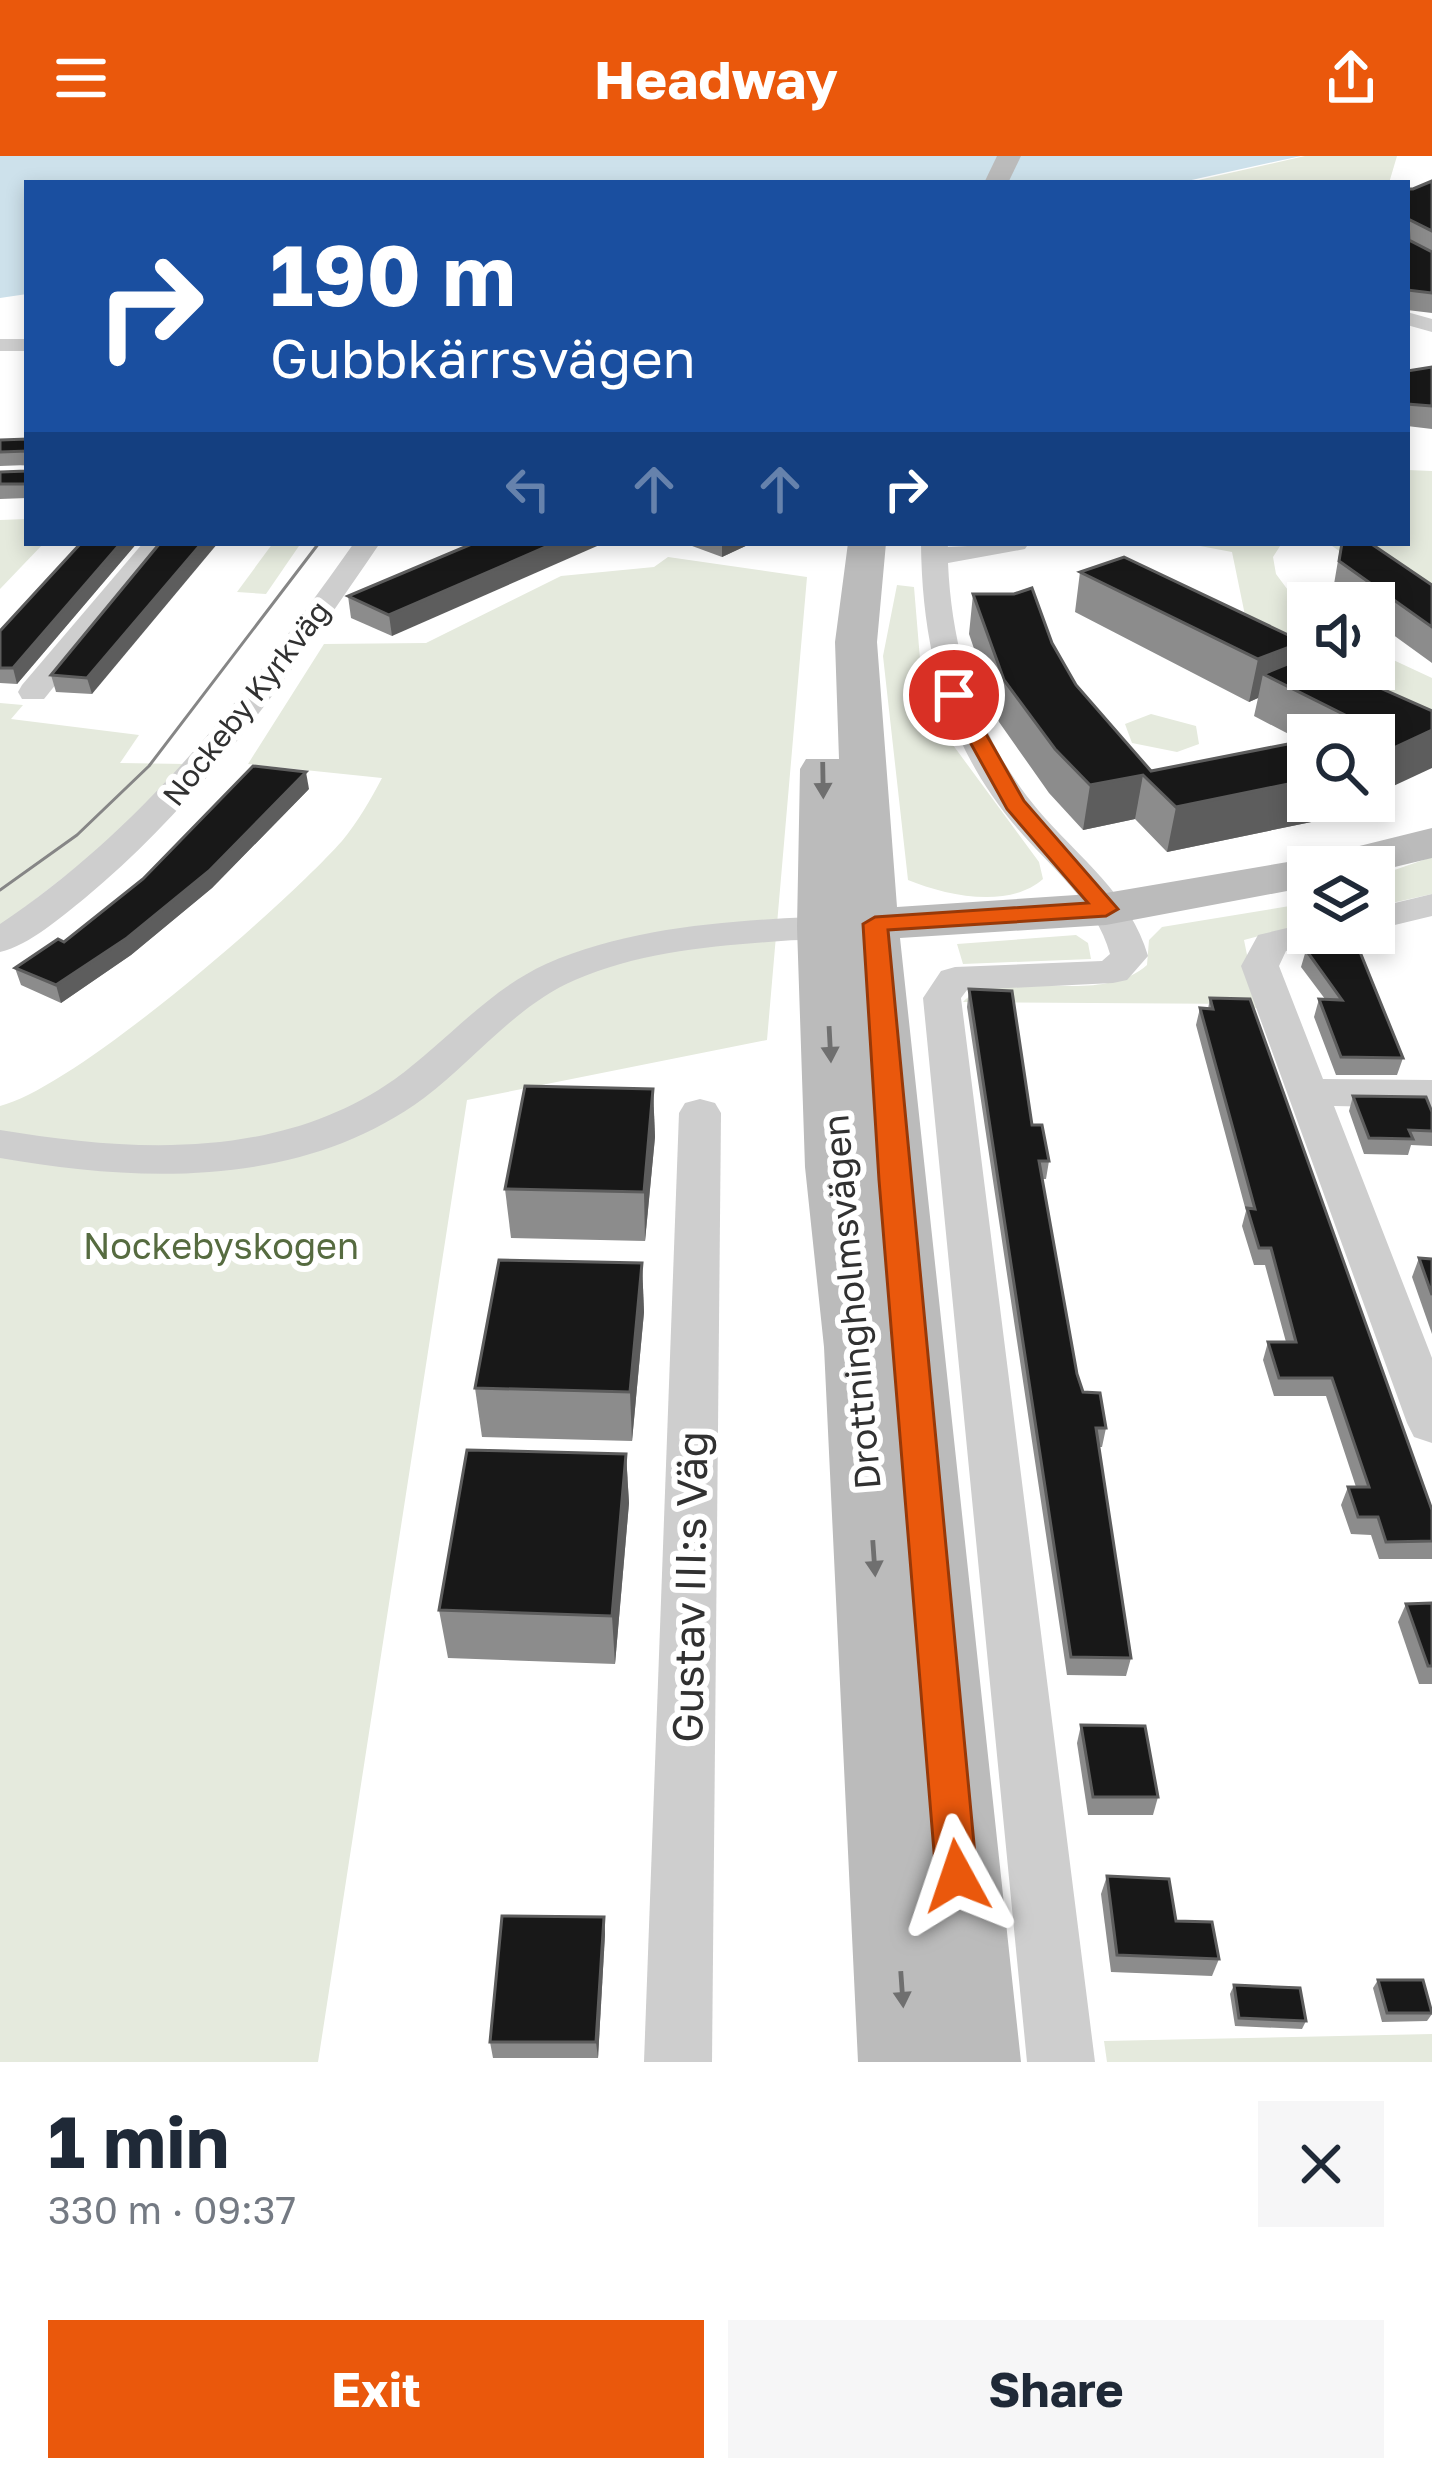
<!DOCTYPE html>
<meta charset="utf-8">
<style>
:root{--surface:#fff;--page:#f6f6f7;--text:#1f2937;--muted:#747a83;--accent:#ea580c}
body{margin:0;font-family:"Golos Text",sans-serif;background:var(--page);color:var(--text);height:100vh;display:flex;flex-direction:column;font-size:45px;white-space:nowrap}
*{box-sizing:border-box;margin:0}
p{font-size:39px;color:var(--muted)}
.icon{flex:none;width:66px;height:66px;fill:none;stroke:currentColor;stroke-width:2;stroke-linecap:round;stroke-linejoin:round}
.map{position:relative;height:1906px;overflow:hidden}
.drawer{display:flex;flex-direction:column;background:var(--surface);flex:1}
.drawer>*{flex:none}
.hud{position:absolute;left:24px;top:24px;width:1386px;height:366px;border-radius:0px;box-shadow:0 6px 18px #0003;background:#1a4fa0;color:#fff;overflow:hidden}
.controls{position:absolute;left:1287px;top:426px;display:grid;gap:24px}
.controls a{display:grid;place-items:center;width:108px;height:108px;border-radius:0px;background:var(--surface);box-shadow:0 6px 18px #0003;font-size:60px}
.pin{position:absolute;display:grid;place-items:center;width:102px;height:102px;color:#fff;margin:-51px;border:6px solid #fff;border-radius:50%;box-shadow:0 3px 12px #0007}
.me{position:absolute;width:132px;margin:-66px;rotate:355deg;stroke-linejoin:round;filter:drop-shadow(0 0 9px #0008)}
.turn{display:flex;align-items:center;gap:42px;height:252px;padding:0 48px;font-size:54px}
.turn .icon{width:156px;height:156px;stroke-width:2.5}
.turn b{display:block;font-size:84px;line-height:102px}
.lanes{display:flex;align-items:center;height:114px;padding:0 48px;background:#0003;justify-content:center;gap:60px;direction:ltr}
.lanes .off{opacity:.35}
.round{display:grid;place-items:center;flex:none;width:126px;height:126px;border-radius:0px;background:var(--page)}
.summary{display:flex;align-items:center;justify-content:space-between;height:204px;padding:0 48px}
h1{font-size:72px;font-weight:700;line-height:90px}
.button{display:flex;gap:24px;margin-top:auto;padding:24px 48px}
.button a{flex:1;height:138px;border-radius:0px;background:var(--accent);color:#fff;font-size:48px;font-weight:700;line-height:138px;text-align:center}
.button a+a{background:var(--page);color:var(--text)}
header{display:flex;justify-content:space-between;align-items:center;height:156px;padding:0 48px;background:var(--accent);color:#fff;font-size:54px;font-weight:700}
.map>svg:first-child{display:block}
.green{fill:#e5eadd}
.water{fill:#cde1eb}
.lines{fill:none;stroke-linecap:round;stroke-linejoin:round}
.street{fill:#cecece;fill-rule:evenodd}
.secondary{fill:#bbb;fill-rule:evenodd}
.tram{stroke:#868686;stroke-width:3}
.wall{fill:#8c8c8c}
.shaded-wall{fill:#5d5d5d}
.building{fill:#181818;stroke:#5d5d5d;stroke-width:3}
.oneway{fill:#6f6f6f}
.route{fill:#ea580c;stroke:#983908;stroke-width:3}
.labels{text-anchor:middle;dominant-baseline:central;stroke-width:12;stroke-linejoin:round;paint-order:stroke}
.far-street-label{font-size:30px;fill:#313131;stroke:#fff}
.park-label{font-size:36px;fill:#566b40;stroke:#fff}
.street-label{font-size:36px;fill:#313131;stroke:#fff}
.near-street-label{font-size:42px;fill:#313131;stroke:#fff}
</style>
<header><svg class="icon" aria-label="menu" viewBox="0 0 24 24"><path d="M4 6h16M4 12h16M4 18h16"/></svg>Headway<svg class="icon" aria-label="share" viewBox="0 0 24 24"><path d="M12 15V3M7 8l5-5 5 5M5 13v7h14v-7"/></svg></header>
<div class="map">
<svg width="1432" height="1906" viewBox="0 0 1432 1906">
<rect width="100%" height="100%" fill="#fff"/>
<g class="green">
<polygon points="1305,0 1397,0 1389,27 1185,27"/>
<polygon points="1407,314 1432,315 1432,461 1328,387 1407,387"/>
<polygon points="27,363 27,387 44,387 0,433 0,364"/>
<polygon points="273,387 301,387 266,438 237,436"/>
<polygon points="1184,387 1282,387 1273,401 1276,418 1308,461 1308,499 1247,469 1232,396"/>
<path d="M 668,401 L 807,421 L 767,884 L 467,944 L 318,1906 L 0,1906 L 0,950 C 78,930 285,749 342,685 C 357,667 371,643 382,622 L 248,608 L 324,488 L 426,487 L 561,420 L 654,411 Z"/>
<path d="M 897,429 L 914,431 L 921,515 L 939,570 L 1039,706 L 1043,723 C 1009,753 947,740 908,724 L 883,500 Z"/>
<polygon points="1374,495 1432,522 1432,561 1337,513 1374,513"/>
<polygon points="0,547 23,549 11,563 139,579 120,607 187,608 143,659 0,771"/>
<polygon points="1151,558 1196,570 1199,588 1177,596 1132,587 1125,568"/>
<polygon points="1432,701 1432,738 1374,751 1374,721"/>
<path d="M 1308,747 L 1308,767 L 1244,784 L 1258,853 L 1245,848 L 963,846 C 1001,806 1095,854 1147,809 L 1149,784 L 1162,771 Z"/>
<polygon points="1076,779 1088,787 1091,803 963,808 957,788"/>
<polygon points="1432,1878 1432,1906 1107,1906 1104,1885"/>
</g>
<polygon class="water" points="0,0 1301,0 1178,27 27,27 27,138 0,142"/>
<g class="lines">
<g class="street">
<polygon points="1407,156 1432,163 1432,176 1407,169"/>
<rect x="0" y="183" width="27" height="12"/>
<polygon points="143,387 170,387 44,543 22,543 18,536 22,529"/>
<path d="M 354,387 L 380,387 C 293,515 205,642 85,742 C 61,761 30,789 0,796 L 0,768 C 148,669 252,531 354,387 Z"/>
<path d="M 921,387 L 947,387 L 948,391 L 1029,387 L 1025,393 L 948,407 C 952,498 979,584 1038,654 C 1078,701 1131,739 1148,800 L 1127,824 L 1113,827 L 967,834 L 961,842 L 1095,1906 L 1027,1906 L 923,842 L 941,815 L 955,811 L 1102,805 L 1110,798 C 1096,746 1050,711 1017,672 C 946,589 922,493 921,387 Z"/>
<polygon points="1432,738 1432,760 1374,774 1374,752"/>
<path d="M 850,759 L 863,762 L 869,770 L 863,778 C 837,784 808,783 781,785 C 712,790 639,796 575,824 C 515,850 475,904 424,942 C 302,1032 142,1027 0,1002 L 0,974 C 133,996 279,1005 395,923 C 446,886 487,835 546,808 C 640,767 749,764 850,759 Z"/>
<polygon points="1308,767 1308,777 1334,777 1328,785 1286,795 1279,810 1323,923 1432,924 1432,952 1334,950 1432,1202 1432,1287 1414,1281 1407,1267 1241,810 1258,779"/>
<polygon points="700,943 715,947 721,957 712,1906 644,1906 679,957 685,947"/>
</g>
<g class="secondary">
<polygon points="997,0 1021,0 1008,27 984,27"/>
<polygon points="848,387 886,387 877,486 897,751 1106,737 1311,702 1432,672 1432,702 1374,716 1374,711 1308,711 1308,731 1106,769 900,782 1021,1906 858,1906 824,1191 805,1011 797,771 800,613 806,603 839,603 835,486"/>
</g>
<polyline class="tram" points="0,734 77,679 149,610 319,387"/>
</g>
<g class="wall">
<polygon points="1432,25 1432,157 1407,154 1407,33 1413,33"/>
<polygon points="1432,211 1432,273 1407,270 1407,215"/>
<polygon points="27,283 27,342 0,343 0,316 27,315 27,309 0,310 0,284"/>
<polygon points="81,387 137,387 17,528 0,527 0,475"/>
<polygon points="160,387 92,538 56,536 51,519"/>
<polygon points="474,387 392,480 351,462 348,440"/>
<polygon points="684,387 752,387 722,401"/>
<polygon points="1341,387 1370,387 1432,429 1432,507 1374,465 1374,447 1350,447 1333,434"/>
<polygon points="1080,416 1303,486 1299,503 1337,513 1374,579 1308,579 1308,645 1321,664 1167,696 1135,663 1083,674 1049,637 999,566 969,478 973,438 1052,487 1076,529 1151,615 1302,585 1254,560 1258,542 1249,546 1075,456"/>
<polygon points="309,633 212,732 131,799 61,847 21,829 15,812 64,786"/>
<polygon points="1306,794 1403,902 1397,919 1336,919 1314,861 1319,843 1325,843 1301,811"/>
<polygon points="969,833 1049,1005 1046,1023 1042,1023 1077,1218 1083,1236 1106,1272 1102,1291 1099,1291 1131,1502 1126,1520 1067,1519 967,851"/>
<polygon points="1210,842 1432,1354 1432,1403 1379,1403 1371,1379 1351,1378 1341,1349 1348,1331 1356,1331 1326,1240 1274,1240 1263,1204 1268,1186 1286,1186 1265,1109 1254,1109 1242,1070 1246,1055 1196,869 1200,852 1208,853"/>
<polygon points="653,933 655,981 645,1085 511,1082 505,1033"/>
<polygon points="1353,940 1432,956 1432,990 1411,989 1408,999 1364,998 1349,955"/>
<polygon points="1419,1102 1432,1103 1432,1178 1412,1121"/>
<polygon points="642,1107 644,1156 632,1285 482,1281 475,1232"/>
<polygon points="626,1298 629,1347 615,1508 448,1502 439,1454"/>
<polygon points="1432,1447 1432,1528 1419,1528 1398,1466 1406,1448"/>
<polygon points="1081,1569 1158,1641 1153,1659 1088,1659 1077,1587"/>
<polygon points="1107,1720 1176,1765 1219,1803 1212,1820 1111,1816 1101,1738"/>
<polygon points="604,1761 605,1778 598,1902 493,1902 490,1886"/>
<polygon points="1378,1824 1432,1858 1427,1865 1382,1866 1373,1832"/>
<polygon points="1234,1829 1306,1865 1302,1873 1235,1870 1230,1838"/>
</g>
<g class="shaded-wall">
<polygon points="121,387 137,387 17,528 13,512"/>
<polygon points="202,387 218,387 92,538 87,522"/>
<polygon points="555,387 604,387 392,480 389,459"/>
<polygon points="722,387 752,387 722,401"/>
<polygon points="1303,486 1293,528 1263,518 1258,542 1249,546 1258,503"/>
<polygon points="1432,574 1432,612 1374,639 1374,601"/>
<polygon points="306,616 309,633 212,732 131,799 61,847 56,829"/>
<polygon points="1143,619 1135,663 1083,674 1090,629"/>
<polygon points="1308,624 1308,645 1361,645 1321,664 1167,696 1176,651"/>
<polygon points="653,933 655,981 645,1085 644,1036"/>
<polygon points="642,1107 644,1156 632,1285 630,1236"/>
<polygon points="626,1298 629,1347 615,1508 612,1460"/>
<polygon points="604,1761 605,1778 598,1902 596,1886"/>
</g>
<g class="building">
<polygon points="1432,25 1432,75 1408,63 1409,84 1432,96 1432,137 1407,134 1407,33 1413,33"/>
<polygon points="1432,211 1432,250 1407,248 1407,215"/>
<polygon points="27,283 27,328 0,328 0,316 27,315 27,295 0,296 0,284"/>
<polygon points="81,387 121,387 13,512 0,512 0,475"/>
<polygon points="160,387 202,387 87,522 51,519"/>
<polygon points="474,387 555,387 389,459 348,440"/>
<polygon points="1342,387 1370,387 1432,429 1432,471 1339,405"/>
<polygon points="1124,401 1303,486 1258,503 1080,416"/>
<polygon points="1032,432 1052,487 1076,529 1151,615 1308,584 1308,624 1176,651 1143,619 1090,629 1055,593 1004,524 973,438 1014,438"/>
<polygon points="1307,500 1308,513 1337,513 1432,555 1432,574 1374,601 1374,579 1334,579 1371,572 1263,518"/>
<polygon points="253,610 306,616 209,715 127,782 56,829 15,812 58,783 64,786 143,723"/>
<polygon points="1306,794 1360,796 1403,902 1341,901 1319,843 1342,844"/>
<polygon points="969,833 1012,835 1032,969 1042,969 1049,1005 1039,1005 1077,1218 1083,1236 1100,1237 1106,1272 1096,1272 1131,1502 1071,1501"/>
<polygon points="1210,842 1250,843 1432,1354 1432,1385 1386,1386 1378,1361 1358,1361 1348,1331 1369,1331 1332,1222 1279,1222 1268,1186 1296,1186 1271,1092 1259,1092 1247,1052 1255,1053 1200,852 1213,853"/>
<polygon points="525,930 653,933 644,1036 505,1033"/>
<polygon points="1353,940 1426,941 1432,956 1432,975 1409,974 1413,983 1369,982"/>
<polygon points="1419,1102 1432,1103 1432,1139"/>
<polygon points="499,1104 642,1107 630,1236 475,1232"/>
<polygon points="467,1294 626,1298 612,1460 439,1454"/>
<polygon points="1432,1447 1432,1510 1428,1510 1406,1448"/>
<polygon points="1081,1569 1145,1570 1158,1641 1093,1641"/>
<polygon points="1107,1720 1169,1723 1176,1765 1212,1766 1219,1803 1117,1799"/>
<polygon points="502,1760 604,1761 596,1886 490,1886"/>
<polygon points="1378,1824 1423,1824 1432,1857 1387,1857"/>
<polygon points="1234,1829 1300,1832 1306,1865 1239,1862"/>
</g>
<defs><path id="oneway-solid" d="M-6-.8H1V-3.2L6.5 0L1 3.2V.8H-6Z" transform="scale(3)"/></defs>
<g class="oneway">
<use href="#oneway-solid" transform="translate(823 624) rotate(89)"/>
<use href="#oneway-solid" transform="translate(830 888) rotate(87)"/>
<use href="#oneway-solid" transform="translate(874 1402) rotate(86)"/>
<use href="#oneway-solid" transform="translate(902 1833) rotate(86)"/>
</g>
<polygon class="route" points="954,533 964,539 1024,645 1118,753 1106,760 888,774 977,1720 971,1734 957,1740 942,1734 936,1720 879,1024 863,768 875,761 1088,747 1007,653 944,539"/>
<g class="labels">
<g class="far-street-label">
<text transform="translate(246 547) rotate(-52)">Nockeby Kyrkväg</text>
</g>
<g class="park-label">
<text x="221" y="1089">Nockebyskogen</text>
</g>
<g class="street-label">
<text transform="translate(851 1146) rotate(-95)">Drottningholmsvägen</text>
</g>
<g class="near-street-label">
<text transform="translate(689 1431) rotate(-89)">Gustav III:s Väg</text>
</g>
</g>
</svg>
<div class="controls">
<a><svg class="icon" aria-label="sound" viewBox="0 0 24 24"><path d="M4 9h4l5-4v14l-5-4H4zM17 9q2 3 0 6"/></svg></a>
<a><svg class="icon" aria-label="search" viewBox="0 0 24 24"><circle cx="10" cy="10" r="6"/><path d="M15 15l6 6"/></svg></a>
<a><svg class="icon" aria-label="layers" viewBox="0 0 24 24"><path d="M12 4l9 5-9 5-9-5zM3 14l9 5 9-5"/></svg></a>
</div>
<div class="pin" style="left:954px;top:539px;background:#d93025"><svg class="icon" aria-label="arrive" viewBox="0 0 24 24"><path d="M6 21V4h12l-3 4 3 4H6"/></svg></div>
<svg class="me" style="left:957px;top:1720px" viewBox="-20 -20 40 40"><path d="M0-17L14 15 0 8-14 15z" fill="#ea580c" stroke="#fff" stroke-width="4"/></svg>
<div class="hud">
<div class="turn"><svg class="icon" aria-label="right" viewBox="0 0 24 24"><path d="M7 20v-9h11M14 6l5 5-5 5"/></svg><div><b>190 m</b>Gubbkärrsvägen</div></div>
<div class="lanes"><svg class="icon off" aria-label="left" viewBox="0 0 24 24"><path d="M17 20v-9H6M10 6l-5 5 5 5"/></svg><svg class="icon off" aria-label="ahead" viewBox="0 0 24 24"><path d="M12 20V5M6 11l6-6 6 6"/></svg><svg class="icon off" aria-label="ahead" viewBox="0 0 24 24"><path d="M12 20V5M6 11l6-6 6 6"/></svg><svg class="icon" aria-label="right" viewBox="0 0 24 24"><path d="M7 20v-9h11M14 6l5 5-5 5"/></svg></div>
</div>
</div>
<section class="drawer">
<div class="summary"><div><h1>1 min</h1><p>330 m · 09:37</p></div><a class="round"><svg class="icon" aria-label="close" viewBox="0 0 24 24"><path d="M6 6l12 12M18 6L6 18"/></svg></a></div>
<div class="button"><a>Exit</a><a>Share</a></div>
</section>
